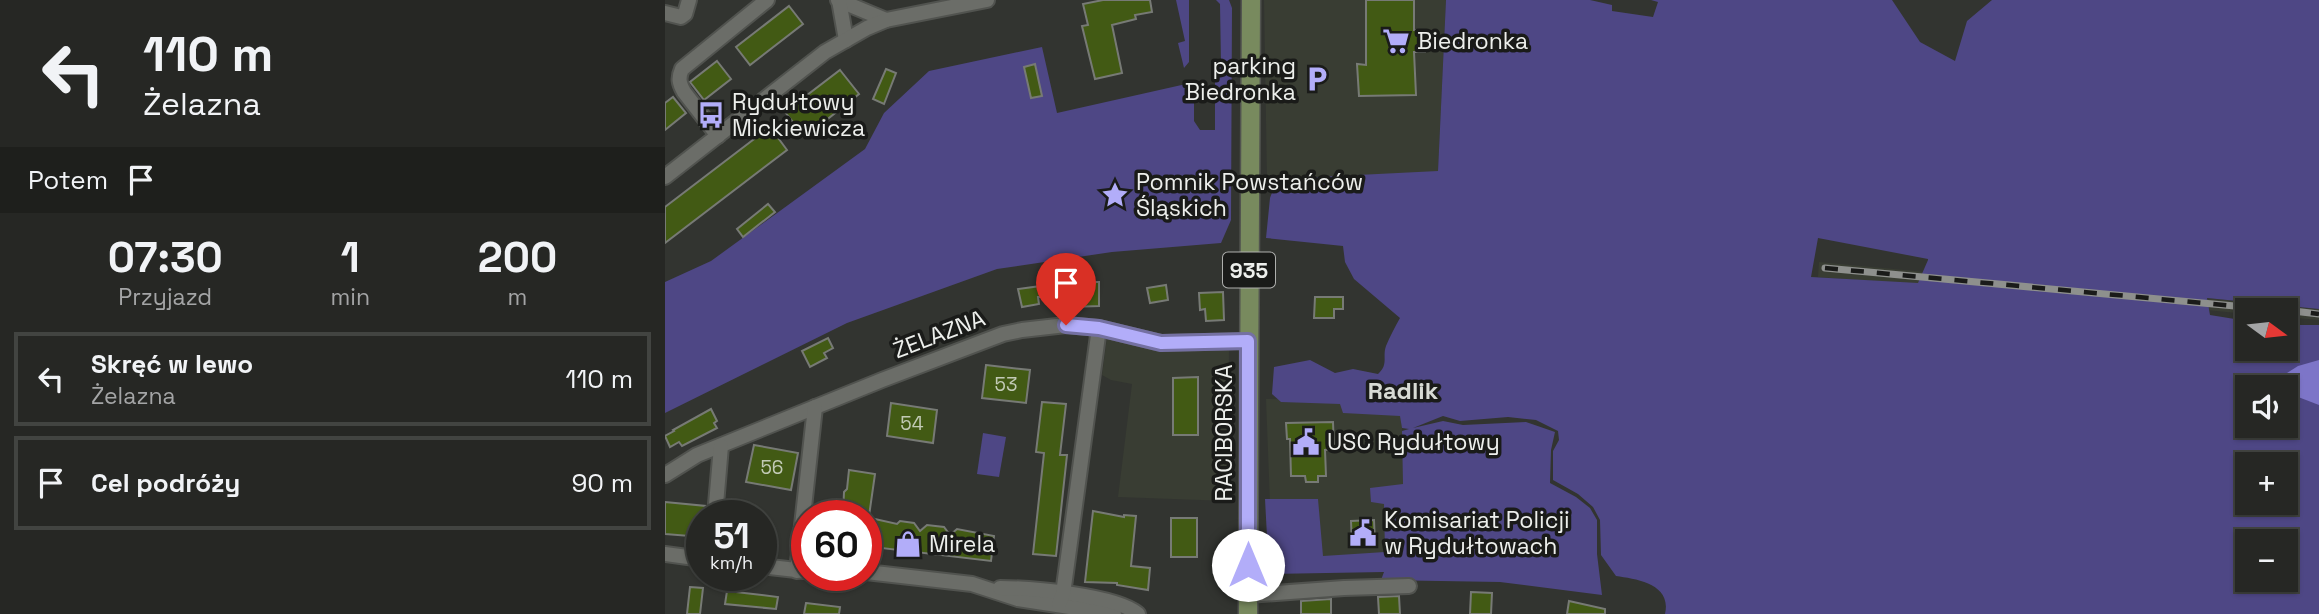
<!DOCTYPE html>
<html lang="pl">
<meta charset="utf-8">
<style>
:root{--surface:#262724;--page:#323331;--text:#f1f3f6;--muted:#a4a5a6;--line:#424441}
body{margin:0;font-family:"Space Grotesk",sans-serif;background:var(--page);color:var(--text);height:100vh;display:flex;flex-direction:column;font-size:26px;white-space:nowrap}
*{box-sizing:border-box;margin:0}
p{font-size:23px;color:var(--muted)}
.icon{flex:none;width:38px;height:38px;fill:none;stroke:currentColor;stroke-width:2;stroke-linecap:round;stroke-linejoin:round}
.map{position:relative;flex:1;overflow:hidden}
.sheet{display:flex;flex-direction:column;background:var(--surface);width:665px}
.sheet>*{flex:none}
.guide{background:#262724;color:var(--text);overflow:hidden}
.needle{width:46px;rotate:105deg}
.buttons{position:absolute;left:1570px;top:298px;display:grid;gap:14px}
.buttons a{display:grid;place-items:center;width:63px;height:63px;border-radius:0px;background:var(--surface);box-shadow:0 2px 5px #0004,0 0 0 2px var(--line);font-size:35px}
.speed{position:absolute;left:21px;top:500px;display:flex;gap:14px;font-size:35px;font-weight:700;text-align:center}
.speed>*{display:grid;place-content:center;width:91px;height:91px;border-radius:50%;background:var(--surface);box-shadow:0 2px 5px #0004,0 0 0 2px var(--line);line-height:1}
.speed small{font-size:18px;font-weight:400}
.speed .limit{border:10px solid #d22;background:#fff;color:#111}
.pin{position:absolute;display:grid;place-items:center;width:60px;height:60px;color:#fff;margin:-72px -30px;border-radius:50% 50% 50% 0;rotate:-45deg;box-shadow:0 0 7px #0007}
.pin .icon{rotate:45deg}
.me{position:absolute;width:77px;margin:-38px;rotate:0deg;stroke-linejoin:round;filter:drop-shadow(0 0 5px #0008)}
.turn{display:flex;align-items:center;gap:24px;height:147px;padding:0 28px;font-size:32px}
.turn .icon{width:91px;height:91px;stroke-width:2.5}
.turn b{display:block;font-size:49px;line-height:60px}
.then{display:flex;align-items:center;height:66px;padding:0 28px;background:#0003;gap:14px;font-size:26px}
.eta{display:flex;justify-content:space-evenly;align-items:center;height:119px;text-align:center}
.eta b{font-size:42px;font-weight:700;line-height:49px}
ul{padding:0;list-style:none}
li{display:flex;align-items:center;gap:21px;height:94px;margin:0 14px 10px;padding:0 14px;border:4px solid var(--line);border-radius:0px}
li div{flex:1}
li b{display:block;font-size:26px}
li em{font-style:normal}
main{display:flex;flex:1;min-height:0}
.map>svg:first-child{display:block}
.built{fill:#393d33}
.green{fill:#4e4785;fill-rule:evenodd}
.water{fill:#7d75c8}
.building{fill:#425a14;stroke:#777a75;stroke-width:2}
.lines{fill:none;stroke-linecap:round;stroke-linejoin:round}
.minor-casing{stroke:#51534f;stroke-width:18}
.major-casing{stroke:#51534f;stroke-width:21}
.minor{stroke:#6b6d68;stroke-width:14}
.major{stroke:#788a5e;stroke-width:18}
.rail-casing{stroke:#8e908d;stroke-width:7}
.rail{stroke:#1a1b19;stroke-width:4.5;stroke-dasharray:13;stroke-linecap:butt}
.route-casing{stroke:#7470a2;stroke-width:18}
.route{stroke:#b2adf9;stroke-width:12}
.labels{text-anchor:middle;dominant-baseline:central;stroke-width:7;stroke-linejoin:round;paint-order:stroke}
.number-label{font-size:19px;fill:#c2cab6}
.shield{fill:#1a1b19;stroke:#aeafad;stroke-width:2}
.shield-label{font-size:21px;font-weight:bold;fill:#edefec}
.poi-label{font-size:23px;fill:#edefec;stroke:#1a1b19;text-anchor:start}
.street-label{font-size:23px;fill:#edefec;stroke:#1a1b19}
.neighbourhood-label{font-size:24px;font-weight:bold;fill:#d8dbd5;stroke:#1a1b19}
</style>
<main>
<section class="sheet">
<div class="guide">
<div class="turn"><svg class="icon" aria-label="left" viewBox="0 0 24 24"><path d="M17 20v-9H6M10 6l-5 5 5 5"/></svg><div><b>110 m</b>Żelazna</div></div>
<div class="then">Potem<svg class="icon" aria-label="arrive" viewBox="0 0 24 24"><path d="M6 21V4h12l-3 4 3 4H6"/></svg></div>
</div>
<div class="eta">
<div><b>07:30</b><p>Przyjazd</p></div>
<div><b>1</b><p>min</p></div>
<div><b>200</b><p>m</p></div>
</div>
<ul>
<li><svg class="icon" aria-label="left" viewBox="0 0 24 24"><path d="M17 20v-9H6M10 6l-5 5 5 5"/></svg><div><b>Skręć w lewo</b><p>Żelazna</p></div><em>110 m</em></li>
<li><svg class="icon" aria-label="arrive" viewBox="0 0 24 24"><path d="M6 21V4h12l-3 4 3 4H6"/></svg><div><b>Cel podróży</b></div><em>90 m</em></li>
</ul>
</section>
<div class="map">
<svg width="1654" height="614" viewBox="0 0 1654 614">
<rect width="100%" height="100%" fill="#323430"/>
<g class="built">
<polygon points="599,0 781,0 773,172 602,179"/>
<polygon points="1154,262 1654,309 1654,320 1621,317 1620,310 1582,310 1582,314 1389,295 1153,277"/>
<polygon points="442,338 492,348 564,349 563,501 453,497 467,384 446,380 437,375"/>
<polygon points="601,399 672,400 736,413 741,485 709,500 724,505 722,555 653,558 605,503"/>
</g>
<g class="green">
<polygon points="511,0 524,0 524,62 519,68 513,43 520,41"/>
<polygon points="551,0 564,0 567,8 566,220 556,243 447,252 332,269 182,323 0,413 0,282 46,261 200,149 219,113 264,71 377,47 392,113 521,84 529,86 529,121 535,130 550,130 550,65 556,65 555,4"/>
<path d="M 781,0 L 925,0 L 947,5 L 947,11 L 988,17 L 993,2 L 986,0 L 1227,0 L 1255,42 L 1290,61 L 1302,21 L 1327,0 L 1654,0 L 1654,309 L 1542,298 L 1545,315 L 1582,321 L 1582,348 L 1620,348 L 1621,325 L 1654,325 L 1654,614 L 1000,614 C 1007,584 972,579 951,576 L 936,555 L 935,520 L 928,507 L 913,494 L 888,480 L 888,451 L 894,440 L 893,431 L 871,420 L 843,417 L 795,421 L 778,416 L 748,428 L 778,421 L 798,425 L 861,422 L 890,432 L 886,450 L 885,483 L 911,497 L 925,508 L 932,520 L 932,554 L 937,595 L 835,582 L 716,580 L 719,572 L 604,574 L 600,499 L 653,499 L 658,556 L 720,552 L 719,504 L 706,502 L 705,488 L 738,484 L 737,431 L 744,429 L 737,428 L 735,416 L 678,413 L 675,404 L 616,402 L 607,394 L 609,367 L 645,360 L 670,373 L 688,369 L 713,374 C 724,364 717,357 721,346 C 725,336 730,327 735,318 L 689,279 L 680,262 L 678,246 L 601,238 L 605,198 L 612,179 L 773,171 ZM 1153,238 L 1263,259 L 1263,260 L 1253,283 L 1146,277 ZM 1582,387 L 1620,387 L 1620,425 L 1582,425 ZM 1582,464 L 1620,464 L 1620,502 L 1582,502 ZM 1582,541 L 1620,541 L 1620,579 L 1582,579 Z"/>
<polygon points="318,433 341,437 334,477 312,474"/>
</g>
<polygon class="water" points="1654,360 1654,405 1628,395 1619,387 1622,373 1633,366"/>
<g class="building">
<polygon points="438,0 485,0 487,12 470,15 471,19 447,25 457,73 430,79 417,26 423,25 418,4"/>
<polygon points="701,0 749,0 749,30 760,30 760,52 749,52 751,95 694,96 692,64 701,65"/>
<polygon points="124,6 138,24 85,65 71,47"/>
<polygon points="52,61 66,79 39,100 25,82"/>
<polygon points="370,64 377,96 366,98 359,67"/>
<polygon points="221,69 231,73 219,104 208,99"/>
<polygon points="175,70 194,94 140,137 120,112"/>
<polygon points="8,97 21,113 0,130 0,103"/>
<polygon points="105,127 122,150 0,243 0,207"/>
<polygon points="103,204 110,212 78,237 72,229"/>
<polygon points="414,282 434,282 434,306 405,307 405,287 414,287"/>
<polygon points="501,285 503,300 485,303 482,288"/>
<polygon points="376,286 377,297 373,297 374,304 357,307 353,289"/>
<polygon points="558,292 559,320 541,321 540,309 535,310 534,293"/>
<polygon points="650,297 678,297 678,309 669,309 669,318 649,318"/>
<polygon points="163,338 168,348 159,353 162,358 145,367 137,351"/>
<polygon points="321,365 365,370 361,403 317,398"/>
<polygon points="533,377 533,435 508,435 508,378"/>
<polygon points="377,402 401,404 395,455 402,455 391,556 368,554 379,453 371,452"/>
<polygon points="226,403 272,410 268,443 222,436"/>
<polygon points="46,409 52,421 49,423 52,428 17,446 14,442 5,447 0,436 9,431 8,430"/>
<polygon points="668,422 669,449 660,450 661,476 653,476 653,482 641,482 640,476 626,476 625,439 622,439 621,423"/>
<polygon points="89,445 133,453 126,490 81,482"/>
<polygon points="184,470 210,474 204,516 178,516 179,492 182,489"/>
<polygon points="0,502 41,506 41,516 37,516 37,537 0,534"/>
<polygon points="428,511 459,517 459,515 471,516 466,566 485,568 483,590 452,585 452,583 420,582"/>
<polygon points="201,517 232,524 235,521 249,523 255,531 262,525 279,527 285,535 292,529 329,536 326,561 208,547 209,545 201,544"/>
<rect x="506" y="518" width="26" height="39"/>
<polygon points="709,520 710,544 687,545 686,521"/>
<polygon points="25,587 38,588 35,614 22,614"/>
<polygon points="62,591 113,597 111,609 60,604"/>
<polygon points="806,592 827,593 826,614 805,614"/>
<polygon points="734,596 735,614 714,614 713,597"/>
<polygon points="666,599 666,614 636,614 636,601"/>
<polygon points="904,601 940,609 940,614 902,614"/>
<polygon points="141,603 175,607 174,614 139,614"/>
</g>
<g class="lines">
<defs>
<g id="minor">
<polyline points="173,0 221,20"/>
<polyline points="174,0 181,40"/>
<polyline points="0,13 16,17 20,14 24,0"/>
<path d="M 53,136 L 19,92 C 14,83 13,78 17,69 L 102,0"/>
<polyline points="0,177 160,52 202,28 221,20 322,0"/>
<polyline points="0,475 32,455 217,380 338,334 357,330 401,325 434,328 496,343 583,341"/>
<polyline points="50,516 56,446"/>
<polyline points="0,554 37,559"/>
<polyline points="96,566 140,571"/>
<polyline points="132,571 150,407"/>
<polyline points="201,572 307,584 353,599 449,614"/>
<path d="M 335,588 C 365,588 451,595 473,614"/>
<polyline points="583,595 679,588 744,586"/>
<polyline points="394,604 398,594 434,328"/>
</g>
<polyline id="major" points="583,614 586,0"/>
</defs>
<use href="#minor" class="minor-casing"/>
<use href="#major" class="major-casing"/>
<use href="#minor" class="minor"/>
<use href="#major" class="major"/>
<defs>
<g id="rail">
<polyline points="1160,268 1613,310"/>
<polyline points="1620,310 1654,314"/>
</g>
</defs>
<use href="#rail" class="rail-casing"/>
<use href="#rail" class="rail"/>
</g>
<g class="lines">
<defs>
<polyline id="route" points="401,325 434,328 496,343 583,341 583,565"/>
</defs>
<use href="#route" class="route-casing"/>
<use href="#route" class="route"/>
</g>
<defs>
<symbol id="supermarket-bare" viewBox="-9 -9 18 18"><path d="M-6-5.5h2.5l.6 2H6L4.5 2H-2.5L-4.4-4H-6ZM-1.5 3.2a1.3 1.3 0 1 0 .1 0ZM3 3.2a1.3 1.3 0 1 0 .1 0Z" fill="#b2adf9" stroke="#1a1b19" stroke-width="2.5" paint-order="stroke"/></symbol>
<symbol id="parking-bare" viewBox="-9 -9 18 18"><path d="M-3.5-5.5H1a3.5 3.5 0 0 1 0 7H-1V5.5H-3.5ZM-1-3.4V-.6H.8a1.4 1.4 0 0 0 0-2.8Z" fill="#b2adf9" stroke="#1a1b19" stroke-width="2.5" paint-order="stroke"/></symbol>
<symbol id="bus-bare" viewBox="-9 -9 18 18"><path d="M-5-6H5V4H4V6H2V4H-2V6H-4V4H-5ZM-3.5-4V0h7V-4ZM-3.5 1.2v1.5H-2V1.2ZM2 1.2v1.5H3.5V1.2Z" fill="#b2adf9" stroke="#1a1b19" stroke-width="2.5" paint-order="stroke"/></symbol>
<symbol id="sight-bare" viewBox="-9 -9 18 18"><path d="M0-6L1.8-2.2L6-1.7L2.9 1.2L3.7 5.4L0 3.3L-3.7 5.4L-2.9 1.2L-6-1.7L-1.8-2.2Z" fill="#b2adf9" stroke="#1a1b19" stroke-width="2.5" paint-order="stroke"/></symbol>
<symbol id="civic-bare" viewBox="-9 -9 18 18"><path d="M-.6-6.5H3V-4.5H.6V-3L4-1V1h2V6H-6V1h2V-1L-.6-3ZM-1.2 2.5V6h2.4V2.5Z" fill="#b2adf9" stroke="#1a1b19" stroke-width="2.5" paint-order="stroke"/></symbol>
<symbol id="shop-bare" viewBox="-9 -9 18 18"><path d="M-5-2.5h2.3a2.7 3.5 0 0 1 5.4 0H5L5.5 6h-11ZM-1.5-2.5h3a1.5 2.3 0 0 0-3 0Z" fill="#b2adf9" stroke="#1a1b19" stroke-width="2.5" paint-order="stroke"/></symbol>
</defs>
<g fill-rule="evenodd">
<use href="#supermarket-bare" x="712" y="22" width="38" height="38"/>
<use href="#parking-bare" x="633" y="60" width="38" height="38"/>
<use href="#bus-bare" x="27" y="96" width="38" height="38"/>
<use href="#sight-bare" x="431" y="176" width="38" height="38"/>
<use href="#civic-bare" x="622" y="423" width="38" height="38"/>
<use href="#civic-bare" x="679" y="514" width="38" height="38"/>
<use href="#shop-bare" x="224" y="525" width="38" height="38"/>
</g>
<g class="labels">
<g class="number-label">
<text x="341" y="384">53</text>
<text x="247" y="423">54</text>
<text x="107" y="467">56</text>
</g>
<rect class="shield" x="558" y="252.5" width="52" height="35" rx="5"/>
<g class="shield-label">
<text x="584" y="270">935</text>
</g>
<g class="poi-label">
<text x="752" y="41">Biedronka</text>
<text x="631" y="66" text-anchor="end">parking<tspan x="631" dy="26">Biedronka</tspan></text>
<text x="67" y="102">Rydułtowy<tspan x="67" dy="26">Mickiewicza</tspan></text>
<text x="471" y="182">Pomnik Powstańców<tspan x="471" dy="26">Śląskich</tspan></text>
<text x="662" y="442">USC Rydułtowy</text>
<text x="719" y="520">Komisariat Policji<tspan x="719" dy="26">w Rydułtowach</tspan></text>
<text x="264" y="544">Mirela</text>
</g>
<g class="street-label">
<text transform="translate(274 334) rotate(-21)">ŻELAZNA</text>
<text transform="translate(559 433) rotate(-90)">RACIBORSKA</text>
</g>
<g class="neighbourhood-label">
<text x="738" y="390">Radlik</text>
</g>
</g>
</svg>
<div class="buttons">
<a><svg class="needle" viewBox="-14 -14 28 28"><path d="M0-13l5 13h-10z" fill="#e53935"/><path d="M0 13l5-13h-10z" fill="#a4a5a6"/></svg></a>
<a><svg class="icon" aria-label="sound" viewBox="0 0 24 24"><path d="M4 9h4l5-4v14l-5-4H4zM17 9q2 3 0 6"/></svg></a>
<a>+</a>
<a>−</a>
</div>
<div class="speed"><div>51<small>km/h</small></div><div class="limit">60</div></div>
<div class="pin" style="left:401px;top:325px;background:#d93025"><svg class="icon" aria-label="arrive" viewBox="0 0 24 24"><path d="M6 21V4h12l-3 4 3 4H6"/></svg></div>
<svg class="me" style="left:583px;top:565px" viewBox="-20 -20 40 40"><circle r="19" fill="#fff"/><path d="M0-13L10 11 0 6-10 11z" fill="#b2adf9"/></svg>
</div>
</main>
